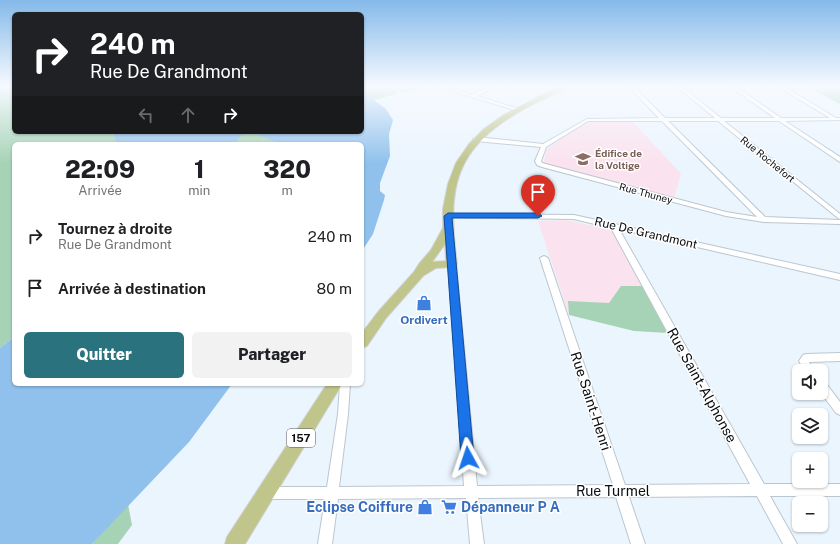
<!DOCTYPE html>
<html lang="fr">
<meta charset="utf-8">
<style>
:root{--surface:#fff;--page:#f2f2f2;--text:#202124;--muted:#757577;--accent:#2a727d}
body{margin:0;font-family:"Public Sans",sans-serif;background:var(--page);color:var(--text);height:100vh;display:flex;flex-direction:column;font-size:15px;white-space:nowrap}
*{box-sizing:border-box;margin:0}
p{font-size:13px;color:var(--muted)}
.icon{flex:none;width:22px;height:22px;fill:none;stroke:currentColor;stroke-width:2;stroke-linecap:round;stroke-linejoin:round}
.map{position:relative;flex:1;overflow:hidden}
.panel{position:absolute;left:12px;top:142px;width:352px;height:244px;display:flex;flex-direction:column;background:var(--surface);border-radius:6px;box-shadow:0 1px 3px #0004}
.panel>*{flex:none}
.top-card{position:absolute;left:12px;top:12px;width:352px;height:122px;border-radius:6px;box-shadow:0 1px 3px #0004;background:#202124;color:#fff;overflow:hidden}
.tools{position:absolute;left:792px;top:364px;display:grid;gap:8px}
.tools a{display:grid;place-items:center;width:36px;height:36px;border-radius:6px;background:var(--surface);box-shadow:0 1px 3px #0004;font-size:20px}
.pin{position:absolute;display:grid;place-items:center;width:34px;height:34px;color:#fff;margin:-41px -17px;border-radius:50% 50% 50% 0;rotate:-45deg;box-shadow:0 0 4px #0007}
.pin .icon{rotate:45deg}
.me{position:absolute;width:44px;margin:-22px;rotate:355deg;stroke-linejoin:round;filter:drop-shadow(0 0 3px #0008)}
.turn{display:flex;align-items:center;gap:14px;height:84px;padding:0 12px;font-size:18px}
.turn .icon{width:52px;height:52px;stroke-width:2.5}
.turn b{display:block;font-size:28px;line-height:34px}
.lanes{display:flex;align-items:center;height:38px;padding:0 12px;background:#0003;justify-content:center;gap:20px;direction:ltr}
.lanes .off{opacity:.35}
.eta{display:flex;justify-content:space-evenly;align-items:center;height:68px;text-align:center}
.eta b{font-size:24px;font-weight:800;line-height:28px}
.action{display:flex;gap:8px;margin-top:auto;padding:8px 12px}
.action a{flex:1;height:46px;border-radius:6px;background:var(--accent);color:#fff;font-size:16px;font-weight:800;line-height:46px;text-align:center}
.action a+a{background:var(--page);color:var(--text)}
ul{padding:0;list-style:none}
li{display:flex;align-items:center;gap:12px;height:52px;padding:0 12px}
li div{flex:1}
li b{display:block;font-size:15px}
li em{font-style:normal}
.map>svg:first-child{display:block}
.education{fill:#fae2ee}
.green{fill:#a6d3b6}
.water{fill:#90c1ec}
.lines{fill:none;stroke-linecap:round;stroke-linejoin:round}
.minor-casing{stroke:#bcc6cf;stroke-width:2}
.major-casing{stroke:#d3d3d4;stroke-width:2}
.minor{fill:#fff;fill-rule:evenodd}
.major{fill:#bfc58b;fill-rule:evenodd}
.route{fill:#1a73e8;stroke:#114b97}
.labels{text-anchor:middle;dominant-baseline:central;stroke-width:3;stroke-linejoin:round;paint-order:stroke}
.far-education-label{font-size:10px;font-weight:bold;fill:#785e54;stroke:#fff;text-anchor:start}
.far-street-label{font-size:10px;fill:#0a0d10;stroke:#fff}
.shield{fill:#fff;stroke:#545658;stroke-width:1}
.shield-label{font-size:11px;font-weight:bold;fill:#0a0d10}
.street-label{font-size:12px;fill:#0a0d10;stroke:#fff}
.shop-label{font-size:12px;font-weight:bold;fill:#366cbe;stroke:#fff}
.near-street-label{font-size:14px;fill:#0a0d10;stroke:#fff}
.near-shop-label{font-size:14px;font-weight:bold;fill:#366cbe;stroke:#fff;text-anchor:end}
</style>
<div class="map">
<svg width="840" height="544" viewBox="0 0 840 544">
<rect width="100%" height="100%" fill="#ebf5fe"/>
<g class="education">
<polygon points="591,122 633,122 681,174 673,202 544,164 546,150 581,124"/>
<polygon points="566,220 612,230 660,319 569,315 538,221"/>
</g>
<g class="green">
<polygon points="0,86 14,86 14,132 116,132 114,135 116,144 14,144 14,337 0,348"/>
<polygon points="362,86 425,86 406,93 397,90 396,94 374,100 362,91"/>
<polygon points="806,86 840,86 840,104"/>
<polygon points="211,132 296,132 284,144 234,144"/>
<polygon points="621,286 643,286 668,333 634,331 569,315 568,301 609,303"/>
<polygon points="128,504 132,525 118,544 92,544"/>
</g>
<g class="water">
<polygon points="362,91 386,109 393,120 389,134 390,156 380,183 380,191 385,195 384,200 373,234 362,251 362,144 280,144 254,133 245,134 240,136 235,144 116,144 113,132 362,132"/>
<polygon points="14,337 14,384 232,384 189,442 92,544 0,544 0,348"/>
</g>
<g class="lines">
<defs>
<g id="minor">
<polygon points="435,86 443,86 472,95 490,86 497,86 477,96 519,109 515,110"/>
<path d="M 628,86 L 633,86 L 665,118 L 715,118 L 676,86 L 681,86 L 721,118 L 775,118 L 729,86 L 735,86 L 781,118 L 830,118 L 777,86 L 783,86 L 836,118 L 840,118 L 840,120 L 785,121 L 840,157 L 840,162 L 779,121 L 724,121 L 840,214 L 840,219 L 838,218 L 718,121 L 668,121 L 765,217 L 840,220 L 840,224 L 764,222 L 726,216 L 542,167 L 537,165 L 535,161 L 541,147 L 476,141 L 473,139 L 476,137 L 543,144 L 587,119 L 659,118 ZM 588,121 L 662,121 L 757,217 L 726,212 L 542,163 L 541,161 L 546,147 Z"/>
<polygon points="448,214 574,215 840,274 840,280 619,229 764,484 840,484 840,496 770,496 797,544 783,544 757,496 629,497 645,544 631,544 616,497 478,498 484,544 470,544 466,498 338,499 332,544 318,544 325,499 266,499 262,497 260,493 262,489 266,487 327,487 338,414 340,384 350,384 348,414 339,487 464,486 448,264 452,262 456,264 477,486 613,485 540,258 544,256 548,258 625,485 750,484 611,228 574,219 446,217 445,216 446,215"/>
<polygon points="840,353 840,361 809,362 815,371 805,371 799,361 803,355 806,354"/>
<polygon points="821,381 825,382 840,402 840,415 836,413 821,393"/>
</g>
<g id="major">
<path d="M 559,86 L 568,86 C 555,95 538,101 524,109 C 453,149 447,187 457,264 L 452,267 L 436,268 L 423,276 L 386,318 L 367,346 L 362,348 L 362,333 L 378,312 L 414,272 L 419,264 L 431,250 L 443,228 L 443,209 L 448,184 L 456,163 L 469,144 L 484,129 L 502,116 ZM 445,244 L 446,261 L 432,262 Z"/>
<polygon points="327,384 342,384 245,544 225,544 227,537"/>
</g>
</defs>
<use href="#minor" class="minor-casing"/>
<use href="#major" class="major-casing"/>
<use href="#minor" class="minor"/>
<use href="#major" class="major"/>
</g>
<linearGradient id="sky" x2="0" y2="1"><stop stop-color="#85b9ea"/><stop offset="0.53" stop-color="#f6faff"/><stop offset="1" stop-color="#f6faff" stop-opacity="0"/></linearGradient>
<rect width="840" height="163" fill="url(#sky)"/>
<polygon class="route" points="448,213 538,213 542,216 538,218 452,218 474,458 472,462 468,464 463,462 461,458 444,216"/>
<defs>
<symbol id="school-bare" viewBox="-9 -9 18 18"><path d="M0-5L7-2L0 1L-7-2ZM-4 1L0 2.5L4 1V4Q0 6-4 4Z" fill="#8d6e63" stroke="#fff" stroke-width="2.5" paint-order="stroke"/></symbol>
<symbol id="shop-bare" viewBox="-9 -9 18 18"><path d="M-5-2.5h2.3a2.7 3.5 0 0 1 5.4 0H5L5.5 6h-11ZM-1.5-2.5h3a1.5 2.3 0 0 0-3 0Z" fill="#3f7fe0" stroke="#fff" stroke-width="2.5" paint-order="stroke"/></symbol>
<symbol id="supermarket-bare" viewBox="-9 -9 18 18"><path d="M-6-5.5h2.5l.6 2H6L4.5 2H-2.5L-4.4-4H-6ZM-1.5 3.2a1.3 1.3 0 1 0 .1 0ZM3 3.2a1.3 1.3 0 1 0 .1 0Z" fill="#3f7fe0" stroke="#fff" stroke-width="2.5" paint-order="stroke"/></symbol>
</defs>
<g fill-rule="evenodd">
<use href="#school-bare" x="572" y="148" width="22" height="22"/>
<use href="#shop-bare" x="413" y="292" width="22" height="22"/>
<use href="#shop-bare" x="414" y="496" width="22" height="22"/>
<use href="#supermarket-bare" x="438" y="496" width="22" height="22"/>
</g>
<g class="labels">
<g class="far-education-label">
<text x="595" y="153">Édifice de<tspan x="595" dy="12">la Voltige</tspan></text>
</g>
<g class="far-street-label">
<text transform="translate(768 159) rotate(39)">Rue Rochefort</text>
<text transform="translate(646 193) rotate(15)">Rue Thuney</text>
</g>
<rect class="shield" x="287" y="429" width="28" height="18" rx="3"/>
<g class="shield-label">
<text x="301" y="438">157</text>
</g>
<g class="street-label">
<text transform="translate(646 233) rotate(13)">Rue De Grandmont</text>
</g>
<g class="shop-label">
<text x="424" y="320">Ordivert</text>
</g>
<g class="near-street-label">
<text transform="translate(702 385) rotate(61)">Rue Saint-Alphonse</text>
<text transform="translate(591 401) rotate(72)">Rue Saint-Henri</text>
<text x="613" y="491">Rue Turmel</text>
</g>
<g class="near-shop-label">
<text x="413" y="507">Eclipse Coiffure</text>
<text x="461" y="507" text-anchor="start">Dépanneur P A</text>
</g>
</g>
</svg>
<div class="tools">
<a><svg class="icon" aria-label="sound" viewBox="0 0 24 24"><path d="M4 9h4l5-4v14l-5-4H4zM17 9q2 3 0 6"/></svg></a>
<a><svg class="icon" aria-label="layers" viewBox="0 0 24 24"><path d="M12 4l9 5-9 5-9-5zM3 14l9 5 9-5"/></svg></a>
<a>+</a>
<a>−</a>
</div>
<div class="pin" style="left:538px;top:216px;background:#d93025"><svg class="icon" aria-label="arrive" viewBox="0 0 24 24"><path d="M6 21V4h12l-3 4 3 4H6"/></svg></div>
<svg class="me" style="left:468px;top:458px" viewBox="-20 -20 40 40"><path d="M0-17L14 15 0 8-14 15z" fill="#1a73e8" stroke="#fff" stroke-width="4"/></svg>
<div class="top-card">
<div class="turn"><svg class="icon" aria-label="right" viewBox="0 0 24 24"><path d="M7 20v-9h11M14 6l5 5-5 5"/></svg><div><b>240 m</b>Rue De Grandmont</div></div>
<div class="lanes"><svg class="icon off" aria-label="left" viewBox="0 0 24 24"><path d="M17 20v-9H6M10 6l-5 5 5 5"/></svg><svg class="icon off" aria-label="ahead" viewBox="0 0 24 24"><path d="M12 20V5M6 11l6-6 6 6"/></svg><svg class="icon" aria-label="right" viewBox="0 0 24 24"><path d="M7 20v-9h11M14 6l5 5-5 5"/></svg></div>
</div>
<section class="panel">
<div class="eta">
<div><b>22:09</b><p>Arrivée</p></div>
<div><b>1</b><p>min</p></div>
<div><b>320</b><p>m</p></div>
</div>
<ul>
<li><svg class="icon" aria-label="right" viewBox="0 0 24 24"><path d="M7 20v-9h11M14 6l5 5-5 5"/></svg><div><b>Tournez à droite</b><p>Rue De Grandmont</p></div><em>240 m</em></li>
<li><svg class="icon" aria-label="arrive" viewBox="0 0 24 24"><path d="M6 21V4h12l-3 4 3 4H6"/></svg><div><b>Arrivée à destination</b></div><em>80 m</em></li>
</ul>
<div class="action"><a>Quitter</a><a>Partager</a></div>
</section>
</div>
